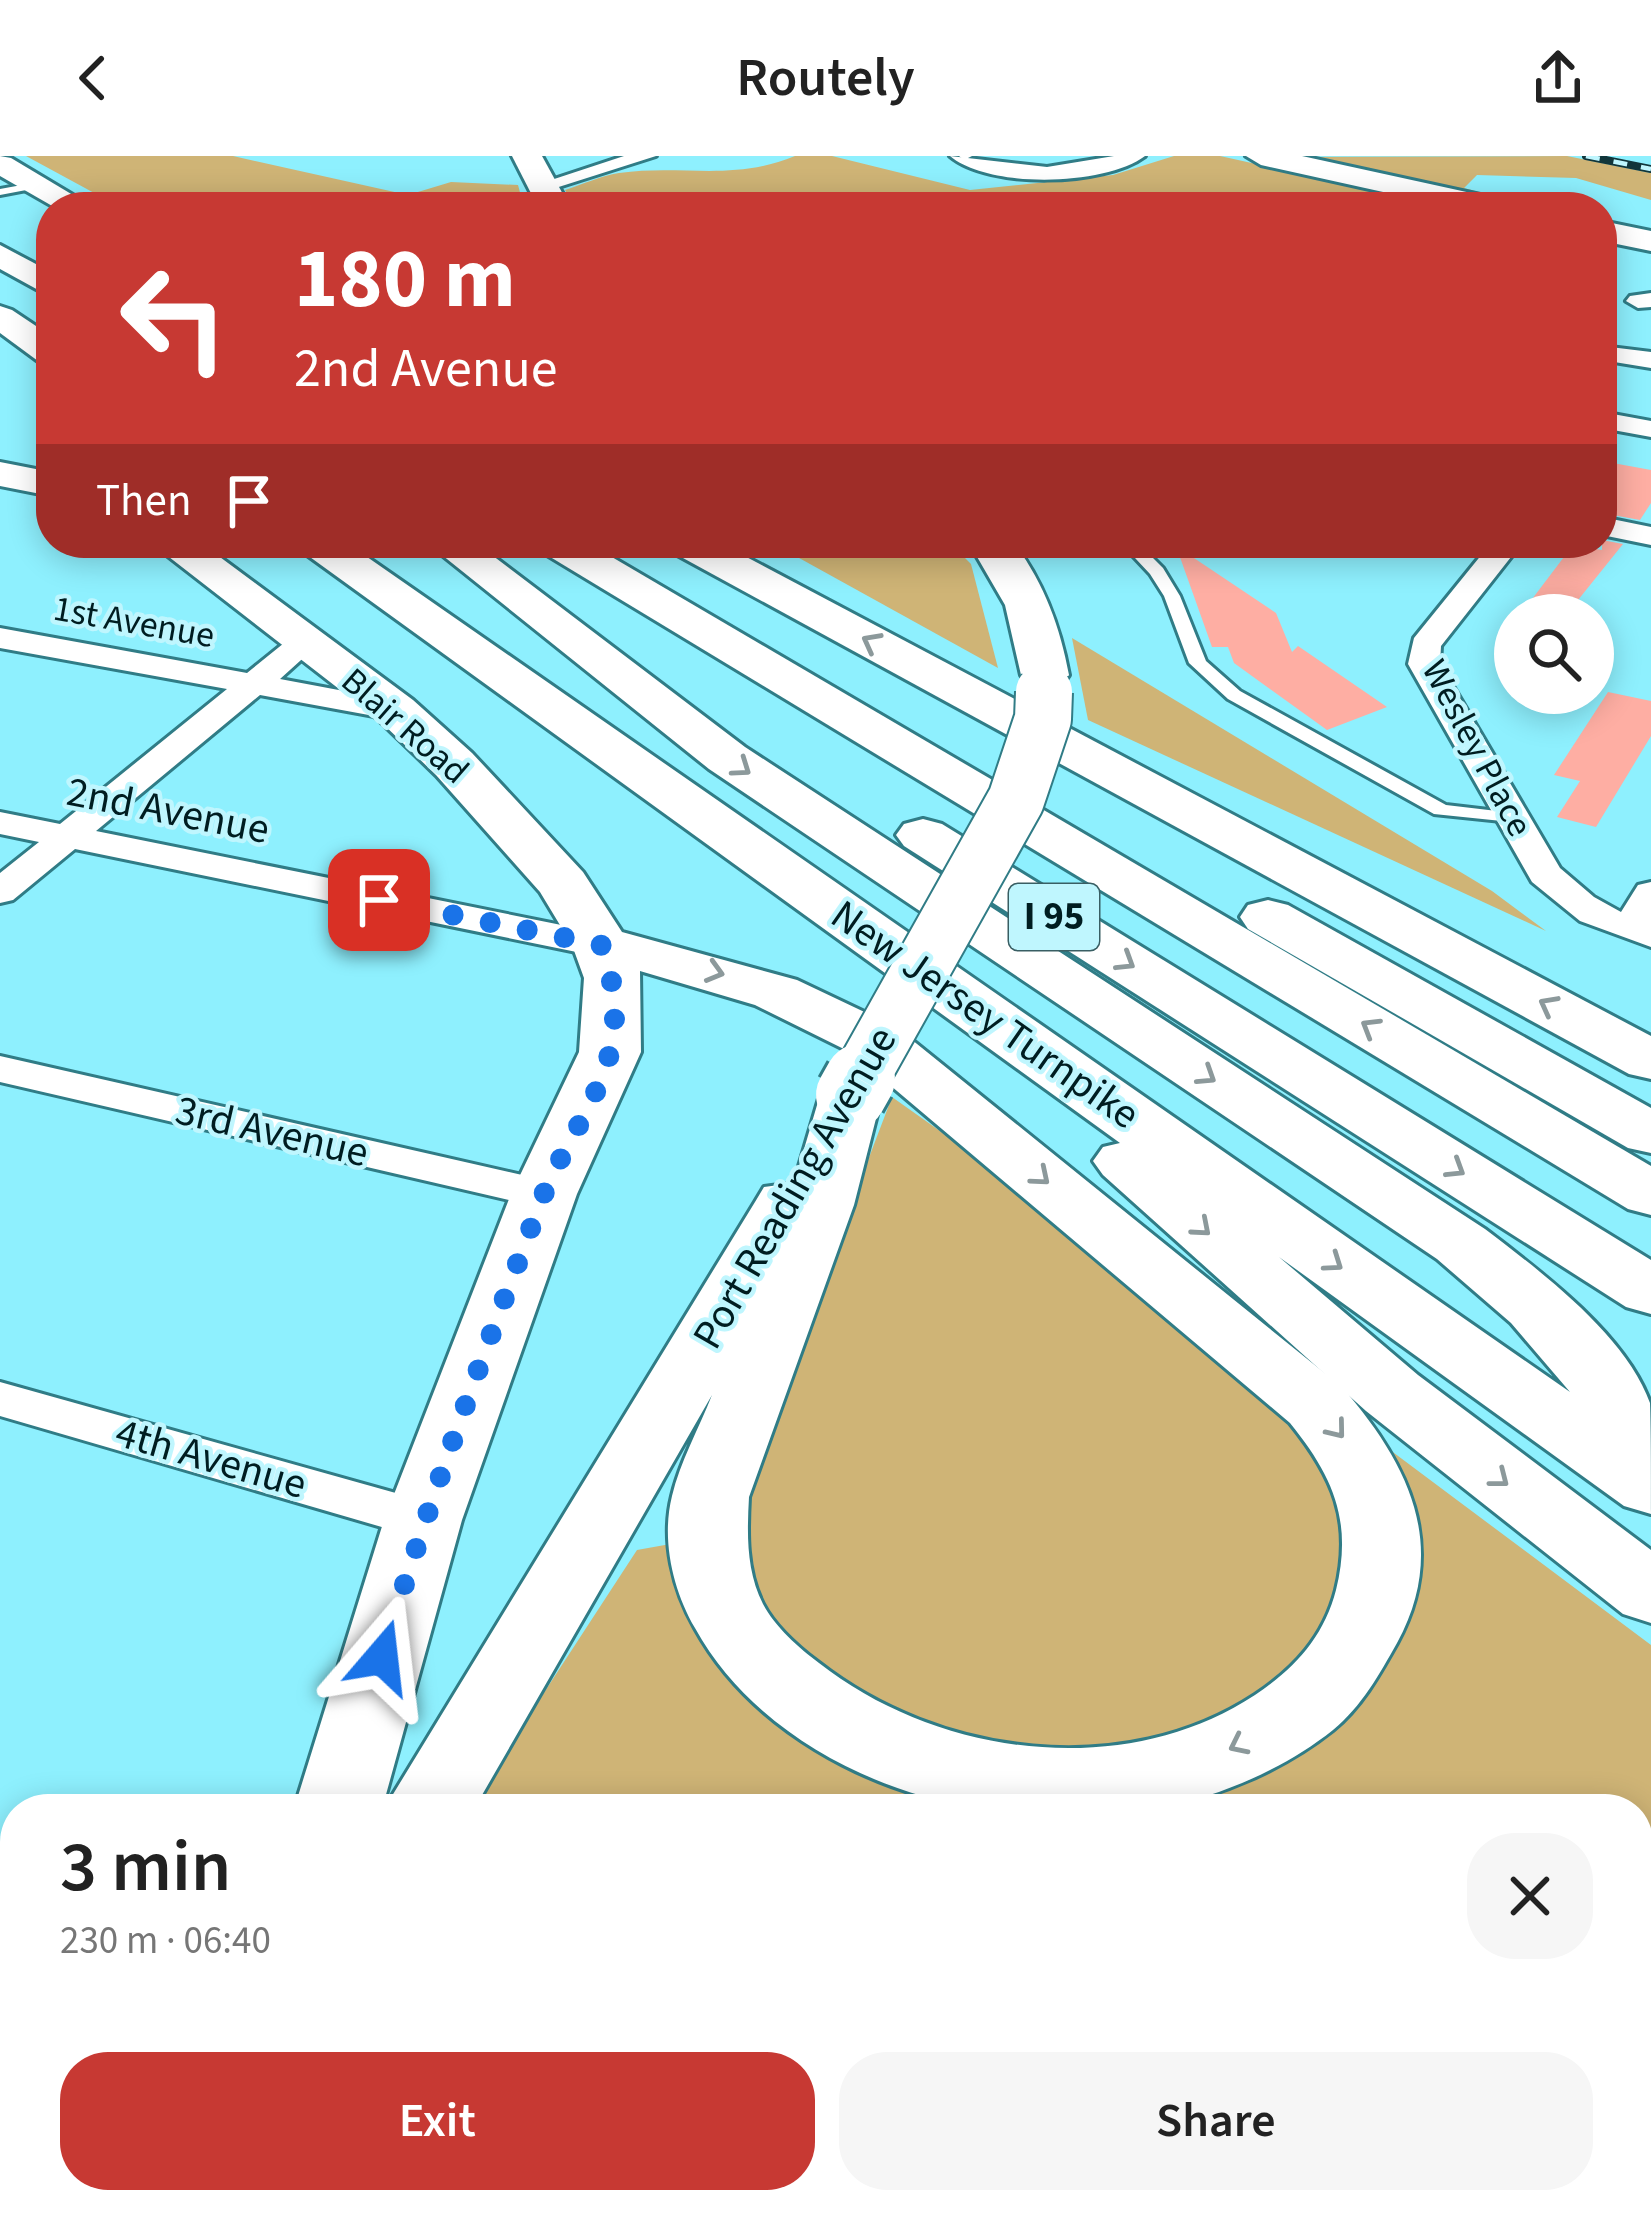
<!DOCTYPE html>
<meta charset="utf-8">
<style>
:root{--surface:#fff;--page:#f6f6f6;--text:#222;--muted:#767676;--accent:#c73933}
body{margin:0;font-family:"Source Sans 3",sans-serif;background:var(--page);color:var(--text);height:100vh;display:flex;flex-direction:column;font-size:45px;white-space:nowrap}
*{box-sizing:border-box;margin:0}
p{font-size:39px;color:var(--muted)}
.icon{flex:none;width:66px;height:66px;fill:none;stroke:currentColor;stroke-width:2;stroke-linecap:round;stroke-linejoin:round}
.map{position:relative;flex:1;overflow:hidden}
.side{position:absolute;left:0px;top:1638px;width:1653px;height:420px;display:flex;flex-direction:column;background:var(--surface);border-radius:48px 48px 0 0;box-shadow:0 6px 30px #0003}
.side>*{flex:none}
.top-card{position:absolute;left:36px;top:36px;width:1581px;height:366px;border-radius:48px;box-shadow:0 6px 30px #0003;background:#c73933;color:#fff;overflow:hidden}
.controls{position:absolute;left:1494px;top:438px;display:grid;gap:24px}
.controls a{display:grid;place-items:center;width:120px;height:120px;border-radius:50%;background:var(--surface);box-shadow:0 6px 30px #0003;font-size:60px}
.pin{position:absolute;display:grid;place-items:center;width:102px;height:102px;color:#fff;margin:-51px;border-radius:24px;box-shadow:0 6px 18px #0006}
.me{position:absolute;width:132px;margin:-66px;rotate:17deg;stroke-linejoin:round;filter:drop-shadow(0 0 9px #0008)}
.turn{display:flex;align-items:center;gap:42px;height:252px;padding:0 60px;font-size:54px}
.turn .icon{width:156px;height:156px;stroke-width:2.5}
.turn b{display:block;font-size:84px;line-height:102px}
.then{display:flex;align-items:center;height:114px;padding:0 60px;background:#0003;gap:24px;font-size:45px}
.round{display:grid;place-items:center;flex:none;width:126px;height:126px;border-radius:48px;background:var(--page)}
.head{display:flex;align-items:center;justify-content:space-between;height:204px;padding:0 60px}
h1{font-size:72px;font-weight:600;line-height:90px}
.button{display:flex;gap:24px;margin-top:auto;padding:24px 60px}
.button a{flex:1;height:138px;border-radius:48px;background:var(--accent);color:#fff;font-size:48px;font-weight:600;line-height:138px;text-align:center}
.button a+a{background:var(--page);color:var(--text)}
header{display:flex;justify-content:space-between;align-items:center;height:156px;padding:0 60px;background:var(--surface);font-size:54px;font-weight:600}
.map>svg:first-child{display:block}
.green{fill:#cfb476}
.building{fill:#feaea3}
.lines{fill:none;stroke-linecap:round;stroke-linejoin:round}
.lane-casing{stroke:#307c86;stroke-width:6}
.street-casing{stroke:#307c86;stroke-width:6}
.secondary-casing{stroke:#307c86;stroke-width:6}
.highway-casing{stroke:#307c86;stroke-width:6}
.lane{fill:#fff;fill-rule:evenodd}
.street{fill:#fff;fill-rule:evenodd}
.secondary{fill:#fff;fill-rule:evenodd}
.highway{fill:#fff;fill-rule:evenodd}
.rail-casing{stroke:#11363b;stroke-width:8}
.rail{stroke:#bff6fe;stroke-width:4.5;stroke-dasharray:14;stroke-linecap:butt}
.secondary-bridge-far2-casing{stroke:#307c86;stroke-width:48;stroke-linecap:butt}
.secondary-bridge-far1-casing{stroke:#307c86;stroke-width:60;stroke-linecap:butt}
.secondary-bridge-casing{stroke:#307c86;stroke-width:76;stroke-linecap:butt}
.secondary-bridge-far2{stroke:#fff;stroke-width:44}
.secondary-bridge-far1{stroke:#fff;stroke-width:56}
.secondary-bridge{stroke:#fff;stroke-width:70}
.oneway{stroke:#8c999b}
.route{stroke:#1a73e8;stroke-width:21;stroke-dasharray:0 37.8}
.labels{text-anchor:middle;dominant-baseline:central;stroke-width:9;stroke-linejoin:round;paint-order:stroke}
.far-street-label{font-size:36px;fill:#001d21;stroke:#bff6fe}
.shield{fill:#bff6fe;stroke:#395e63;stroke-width:3}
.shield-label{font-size:39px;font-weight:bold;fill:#001d21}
.street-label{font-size:42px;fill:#001d21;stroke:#bff6fe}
</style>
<header><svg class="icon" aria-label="back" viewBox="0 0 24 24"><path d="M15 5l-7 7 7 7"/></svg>Routely<svg class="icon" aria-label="share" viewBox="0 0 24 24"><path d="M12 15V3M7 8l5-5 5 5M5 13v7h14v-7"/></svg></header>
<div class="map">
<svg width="1651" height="2058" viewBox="0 0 1651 2058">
<rect width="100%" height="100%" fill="#8ef0fe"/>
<g class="green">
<polygon points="26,0 233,0 408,39 451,26 518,29 524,51 120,51"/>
<path d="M 795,0 L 832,0 L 970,34 L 1113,19 L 1174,0 L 1220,0 L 1453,51 L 576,51 L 565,34 C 583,28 601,20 619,17 C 682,8 732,26 795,0 Z"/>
<polygon points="1567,0 1651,17 1651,44 1576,22 1477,19 1464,32 1524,48 1518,51 1294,1"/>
<polygon points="772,387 950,387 971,408 998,512"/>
<polygon points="1072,482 1492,735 1546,775 1088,564"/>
<polygon points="892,941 1374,1282 1651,1489 1651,2058 203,2058 213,2043 1638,2043 1638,1653 468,1653 637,1394 726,1378"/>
</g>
<g class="building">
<polygon points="1602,305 1651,314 1651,347 1640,364 1602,357"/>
<polygon points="1602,384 1623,388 1566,459 1520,459 1573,389 1602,394"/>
<polygon points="1176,390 1276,457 1292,496 1298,490 1387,551 1327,574 1234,507 1228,491 1212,491"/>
<polygon points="1608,536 1651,545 1651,580 1596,671 1557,661 1580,625 1554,619"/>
</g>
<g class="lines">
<defs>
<g id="lane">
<polygon points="959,0 972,0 964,4"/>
<polygon points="38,26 42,31 0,39 0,33"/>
<polygon points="1121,387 1138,387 1163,412 1180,440 1206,505 1240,535 1446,649 1514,657 1524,663 1521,667 1434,658 1228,543 1189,507 1164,440 1150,418"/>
</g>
<g id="street">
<polygon points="624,0 656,0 543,36 533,30"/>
<path d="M 950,0 L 1047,11 L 1114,0 L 1145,0 C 1105,30 989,33 950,0 Z"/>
<polygon points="1651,137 1651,151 1638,152 1626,145 1630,140"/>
<polygon points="1602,190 1651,196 1651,212 1602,204"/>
<polygon points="1602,256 1651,265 1651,281 1602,272"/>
<polygon points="1602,361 1651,371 1651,389 1602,379"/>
<polygon points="1491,387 1522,387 1441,490 1440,508 1560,712 1594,741 1621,756 1638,729 1651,726 1651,791 1580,765 1532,726 1408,508 1414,482"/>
<polygon points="0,472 247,517 294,479 316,479 321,486 280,523 408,547 413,554 408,561 396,564 260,539 96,675 601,777 615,781 621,789 615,797 601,801 75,693 13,744 0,747 0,717 39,686 0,678 0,656 60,668 227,533 0,492"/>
<polygon points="0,900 544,1024 560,1028 567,1038 560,1048 544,1052 0,926"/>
<polygon points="0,1226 442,1350 450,1364 442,1378 423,1383 0,1260"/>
<polygon points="0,1718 15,1723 15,1777 0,1772"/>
</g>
<g id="secondary">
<polygon points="512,0 542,0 570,51 538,51"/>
<polygon points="1246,0 1302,0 1494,42 1510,51 1451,51 1261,9"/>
<polygon points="1602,65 1651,75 1651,95 1602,85"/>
<polygon points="0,306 51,316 51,340 0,330"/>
<path d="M 151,387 L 201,387 L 413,544 L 472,597 L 583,716 L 622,776 L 797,824 L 896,871 L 1342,1231 C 1408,1307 1450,1390 1397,1487 C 1379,1519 1362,1550 1333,1574 C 1284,1613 1221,1640 1160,1652 C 1131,1658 1098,1653 1069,1653 C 1039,1653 1006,1657 977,1652 C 866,1635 750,1572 695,1472 C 673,1434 661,1384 672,1340 C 680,1306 699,1272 712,1239 L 474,1653 L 384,1653 L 755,1046 L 764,1031 L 794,1027 L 820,939 L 829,926 L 851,920 L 873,926 L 882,939 L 854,1049 L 749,1341 C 747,1377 746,1415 763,1448 C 775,1471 799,1492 819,1507 C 939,1601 1124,1625 1255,1539 C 1294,1513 1324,1481 1336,1434 C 1353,1365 1333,1320 1290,1267 L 852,897 L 755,849 L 640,815 L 641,896 L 577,1038 L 462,1364 L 382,1653 L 294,1653 L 384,1364 L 511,1038 L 579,896 L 584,822 L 572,789 L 540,736 L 436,619 L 379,564 Z"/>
<path d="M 969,387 L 1014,387 C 1044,427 1060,470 1069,519 L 1062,529 L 1045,533 L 1028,529 L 1021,519 L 1005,449 Z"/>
<polygon points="77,2043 185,2043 178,2058 71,2058"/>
</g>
<g id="highway">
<polygon points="0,0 11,2 93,51 54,51 0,20"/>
<polygon points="0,89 51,116 51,141 0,113"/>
<polygon points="0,150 12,154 51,180 51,208 38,205 0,177"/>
<path d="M 296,387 L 347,387 L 1570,1236 L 1511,1167 L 1437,1103 L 709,613 L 427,387 L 476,387 L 745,591 L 1485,1073 C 1540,1115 1626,1179 1650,1247 C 1651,1272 1651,1330 1651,1358 L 1624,1350 L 1279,1101 L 1418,1219 L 1651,1394 L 1651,1467 L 1623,1458 L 1366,1255 L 1103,1019 L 1093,1005 L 1103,991 L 1120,987 L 303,396 Z"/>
<polygon points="535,387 588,387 1651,1010 1651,1059 1628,1053 542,396"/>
<polygon points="665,387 720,387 1651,880 1651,923 1629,918 672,396"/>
<polygon points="923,663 942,668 1651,1104 1651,1158 1626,1151 904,690 896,679 904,668"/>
<polygon points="1268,744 1288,749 1651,952 1651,997 1628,992 1248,773 1240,761 1248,749"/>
</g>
</defs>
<use href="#lane" class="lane-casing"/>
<use href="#street" class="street-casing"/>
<use href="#secondary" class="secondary-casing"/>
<use href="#highway" class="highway-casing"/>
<use href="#lane" class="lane"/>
<use href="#street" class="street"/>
<use href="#secondary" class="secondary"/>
<use href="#highway" class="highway"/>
<defs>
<polyline id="rail" points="1586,0 1651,13"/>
</defs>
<use href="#rail" class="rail-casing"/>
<use href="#rail" class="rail"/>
<defs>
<polyline id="secondary-bridge-far2" points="1044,539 1045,519"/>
<polyline id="secondary-bridge-far1" points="858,926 1016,644 1043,563 1044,536"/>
<polyline id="secondary-bridge" points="851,939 860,923"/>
</defs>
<use href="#secondary-bridge-far2" class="secondary-bridge-far2-casing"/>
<use href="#secondary-bridge-far1" class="secondary-bridge-far1-casing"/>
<use href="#secondary-bridge" class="secondary-bridge-casing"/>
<use href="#secondary-bridge-far2" class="secondary-bridge-far2"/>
<use href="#secondary-bridge-far1" class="secondary-bridge-far1"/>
<use href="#secondary-bridge" class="secondary-bridge"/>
</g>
<defs><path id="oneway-chevron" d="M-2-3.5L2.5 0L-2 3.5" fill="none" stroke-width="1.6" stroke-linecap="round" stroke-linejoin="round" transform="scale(3)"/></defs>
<g class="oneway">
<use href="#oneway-chevron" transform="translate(871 486) rotate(-152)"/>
<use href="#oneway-chevron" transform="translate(742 612) rotate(35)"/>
<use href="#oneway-chevron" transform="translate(1126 806) rotate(32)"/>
<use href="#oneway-chevron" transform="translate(715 816) rotate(16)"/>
<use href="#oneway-chevron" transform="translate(1548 849) rotate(-152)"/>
<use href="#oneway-chevron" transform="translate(1370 871) rotate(-149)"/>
<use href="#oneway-chevron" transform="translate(1207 920) rotate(33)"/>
<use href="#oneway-chevron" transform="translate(1456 1013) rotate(32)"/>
<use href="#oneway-chevron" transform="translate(1041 1021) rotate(40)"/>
<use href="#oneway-chevron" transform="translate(1202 1072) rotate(41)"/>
<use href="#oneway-chevron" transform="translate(1334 1107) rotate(35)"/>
<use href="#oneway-chevron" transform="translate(1337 1274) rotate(51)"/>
<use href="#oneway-chevron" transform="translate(1500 1323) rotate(38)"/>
<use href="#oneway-chevron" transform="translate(1238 1589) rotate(154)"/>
</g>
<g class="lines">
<path class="route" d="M 379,744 L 601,789 C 614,823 619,859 610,896 C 597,948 560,995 541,1045 C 484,1196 428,1347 382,1501"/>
</g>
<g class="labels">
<g class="far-street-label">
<text transform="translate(134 466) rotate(10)">1st Avenue</text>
<text transform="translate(405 570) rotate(41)">Blair Road</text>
<text transform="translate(1477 592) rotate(62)">Wesley Place</text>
</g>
<rect class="shield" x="1009" y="728" width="90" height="66" rx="9"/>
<g class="shield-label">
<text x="1054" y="761">I 95</text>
</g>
<g class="street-label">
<text transform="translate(168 655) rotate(11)">2nd Avenue</text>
<text transform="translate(985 859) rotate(35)">New Jersey Turnpike</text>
<text transform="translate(272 976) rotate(13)">3rd Avenue</text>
<text transform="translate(795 1032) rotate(-60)">Port Reading Avenue</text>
<text transform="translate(211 1303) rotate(16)">4th Avenue</text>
</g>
</g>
</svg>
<div class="controls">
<a><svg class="icon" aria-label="search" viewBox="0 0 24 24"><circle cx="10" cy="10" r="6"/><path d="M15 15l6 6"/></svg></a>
</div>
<div class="pin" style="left:379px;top:744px;background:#d93025"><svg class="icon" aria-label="arrive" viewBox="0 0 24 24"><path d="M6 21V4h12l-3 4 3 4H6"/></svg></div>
<svg class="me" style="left:382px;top:1501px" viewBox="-20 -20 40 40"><path d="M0-17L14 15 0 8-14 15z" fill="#1a73e8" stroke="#fff" stroke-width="4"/></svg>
<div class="top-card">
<div class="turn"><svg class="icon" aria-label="left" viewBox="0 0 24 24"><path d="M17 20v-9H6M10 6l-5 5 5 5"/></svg><div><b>180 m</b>2nd Avenue</div></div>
<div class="then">Then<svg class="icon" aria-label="arrive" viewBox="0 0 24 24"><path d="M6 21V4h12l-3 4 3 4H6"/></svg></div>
</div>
<section class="side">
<div class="head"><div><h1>3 min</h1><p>230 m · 06:40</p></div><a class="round"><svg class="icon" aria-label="close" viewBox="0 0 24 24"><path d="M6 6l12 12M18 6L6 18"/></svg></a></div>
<div class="button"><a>Exit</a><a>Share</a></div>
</section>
</div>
